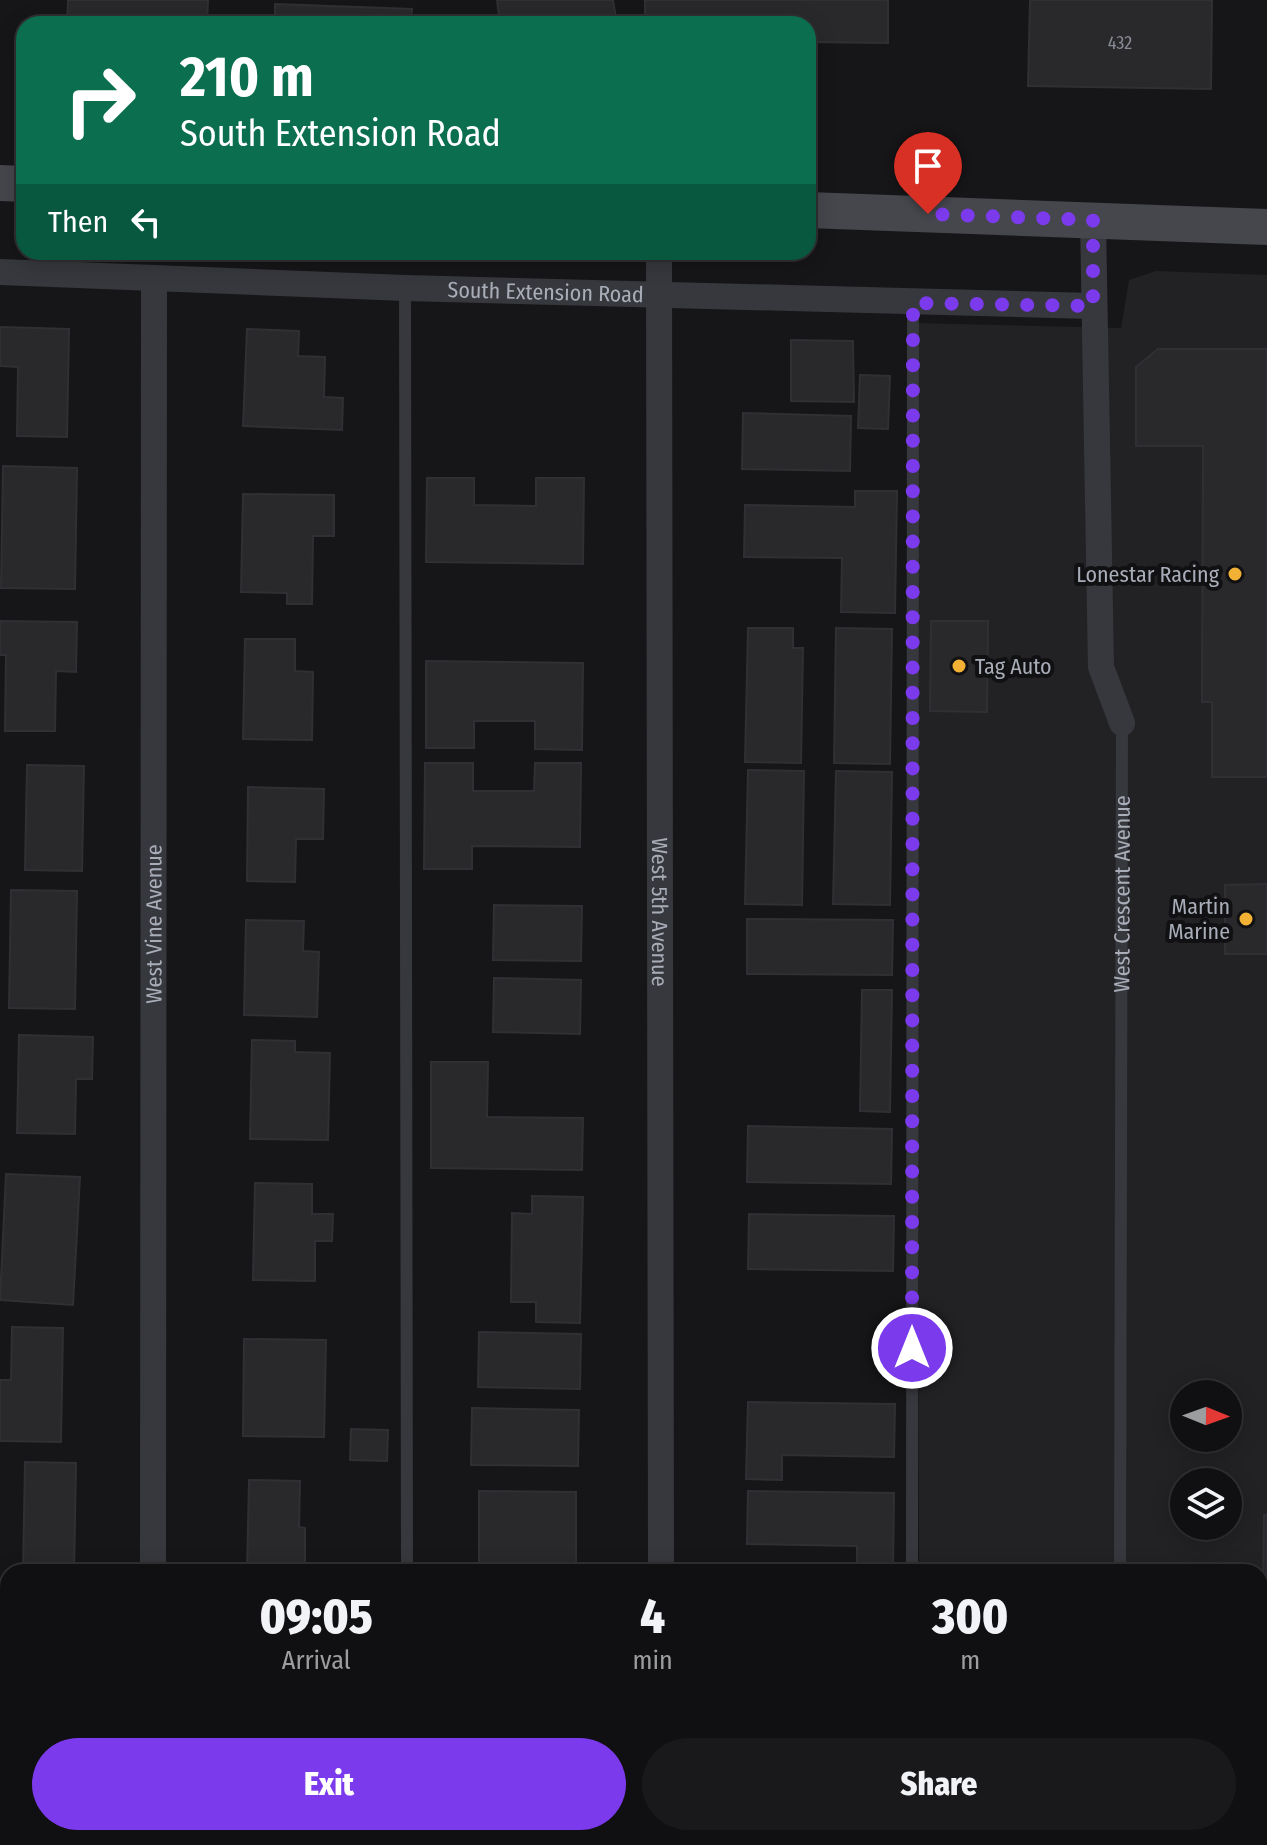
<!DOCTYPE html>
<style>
:root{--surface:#101012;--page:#19191b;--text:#f1f3f6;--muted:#9c9d9f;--line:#303032;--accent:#7c3aed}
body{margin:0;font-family:"Fira Sans Condensed",sans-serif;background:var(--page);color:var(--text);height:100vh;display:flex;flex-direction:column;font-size:30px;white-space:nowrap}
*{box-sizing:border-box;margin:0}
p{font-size:26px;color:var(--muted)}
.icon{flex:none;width:44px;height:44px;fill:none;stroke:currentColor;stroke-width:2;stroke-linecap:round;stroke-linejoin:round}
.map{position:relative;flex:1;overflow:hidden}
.sheet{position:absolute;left:0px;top:1564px;width:1268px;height:282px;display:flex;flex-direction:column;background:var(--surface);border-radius:24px 24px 0 0;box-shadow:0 4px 20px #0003,0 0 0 2px var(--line)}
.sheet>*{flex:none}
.banner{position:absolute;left:16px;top:16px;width:800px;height:244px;border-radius:24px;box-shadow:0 4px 20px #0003,0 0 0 2px var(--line);background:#0b6e4f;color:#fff;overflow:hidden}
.needle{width:52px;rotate:91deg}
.tools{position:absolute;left:1170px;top:1380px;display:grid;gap:16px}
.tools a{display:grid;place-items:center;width:72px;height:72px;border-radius:50%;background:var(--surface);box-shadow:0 4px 20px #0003,0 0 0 2px var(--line);font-size:40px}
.pin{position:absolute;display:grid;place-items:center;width:68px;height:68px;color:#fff;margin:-82px -34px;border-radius:50% 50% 50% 0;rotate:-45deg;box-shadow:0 0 8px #0007}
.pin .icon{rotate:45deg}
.me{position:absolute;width:88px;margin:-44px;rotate:0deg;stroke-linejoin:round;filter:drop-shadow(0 0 6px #0008)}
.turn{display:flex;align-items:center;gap:28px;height:168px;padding:0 32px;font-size:36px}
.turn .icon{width:104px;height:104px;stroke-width:2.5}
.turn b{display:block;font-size:56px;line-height:68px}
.then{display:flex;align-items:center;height:76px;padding:0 32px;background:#0003;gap:16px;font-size:30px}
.eta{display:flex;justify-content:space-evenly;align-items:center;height:136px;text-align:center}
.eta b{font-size:48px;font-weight:800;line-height:56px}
.cta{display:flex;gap:16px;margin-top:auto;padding:16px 32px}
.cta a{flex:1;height:92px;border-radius:48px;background:var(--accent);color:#fff;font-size:32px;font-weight:800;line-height:92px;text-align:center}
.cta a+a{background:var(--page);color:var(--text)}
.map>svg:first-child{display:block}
.built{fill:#222225;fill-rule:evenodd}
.building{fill:#29292c;stroke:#303034;stroke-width:2}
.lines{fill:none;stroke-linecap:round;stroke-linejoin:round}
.lane{stroke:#37383d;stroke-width:12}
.street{stroke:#37383d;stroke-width:26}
.secondary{stroke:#45474d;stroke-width:36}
.route{stroke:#7c3aed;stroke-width:14;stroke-dasharray:0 25.2}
.poi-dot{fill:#f2b134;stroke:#111113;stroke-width:3}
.labels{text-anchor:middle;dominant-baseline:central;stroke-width:8;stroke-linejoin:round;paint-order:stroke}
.number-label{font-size:18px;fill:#888b94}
.street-label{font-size:22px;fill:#a8adb8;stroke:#111113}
.poi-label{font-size:22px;fill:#a8adb8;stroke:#111113;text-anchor:end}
</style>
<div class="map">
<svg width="1267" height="1845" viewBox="0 0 1267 1845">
<rect width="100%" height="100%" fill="#161618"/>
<path class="built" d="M 1156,271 L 1267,275 L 1267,1845 L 920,1845 L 920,1838 L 1260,1838 L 1260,1572 L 919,1572 L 916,323 L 1121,328 L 1129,280 ZM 1184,1394 L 1228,1394 L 1228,1438 L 1184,1438 ZM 1184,1482 L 1228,1482 L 1228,1526 L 1184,1526 Z"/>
<g class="building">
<polygon points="68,0 208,0 207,24 67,24"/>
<polygon points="497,0 613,0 617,24 500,24"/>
<polygon points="645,0 888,0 888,43 808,42 808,24 645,24"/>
<polygon points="1030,0 1212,0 1211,89 1028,86"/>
<polygon points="275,4 412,9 411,24 275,24"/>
<polygon points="0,327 69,329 67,437 17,436 18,367 0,366"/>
<polygon points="247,329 299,331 298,356 325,357 324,397 343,398 342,430 243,426"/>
<polygon points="791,340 853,341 854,402 791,401"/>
<polygon points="1158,349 1267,349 1267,777 1212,777 1212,702 1202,702 1203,446 1136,446 1136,367"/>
<polygon points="860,375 890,376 888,429 858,428"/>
<polygon points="743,413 851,416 850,471 742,469"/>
<polygon points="3,466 77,468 75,589 1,588"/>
<polygon points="427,478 474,478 474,505 536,506 536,478 584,478 583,564 426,562"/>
<polygon points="855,491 897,491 895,613 841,612 842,558 744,557 745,505 855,507"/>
<polygon points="243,494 334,495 334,536 313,536 312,604 287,604 287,593 241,592"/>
<polygon points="0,621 77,622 76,672 56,671 55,731 5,731 6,655 0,655"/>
<polygon points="931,621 988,621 987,712 930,711"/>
<polygon points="748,628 793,628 793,648 803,648 801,763 745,762"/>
<polygon points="836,628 892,629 890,764 834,763"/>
<polygon points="245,639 295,639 295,671 313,672 312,740 243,739"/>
<polygon points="426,661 583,663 582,750 535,749 535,721 474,721 474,748 426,748"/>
<polygon points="425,763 473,763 473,791 534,791 535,763 581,763 580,847 472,846 472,869 424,869"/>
<polygon points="27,765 84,766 82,871 25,870"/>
<polygon points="748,770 804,771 802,905 745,904"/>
<polygon points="836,771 892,772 890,905 833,904"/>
<polygon points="248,787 324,789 323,839 296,839 295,882 247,881"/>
<polygon points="1267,884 1267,954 1225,954 1225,885"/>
<polygon points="11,890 77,891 75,1009 9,1008"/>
<polygon points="494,905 582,906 581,961 493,960"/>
<polygon points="747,919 893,920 892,975 747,974"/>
<polygon points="246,920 304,921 303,951 319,952 317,1017 244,1015"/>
<polygon points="494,978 581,980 580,1034 493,1032"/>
<polygon points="862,990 892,990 890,1112 860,1111"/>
<polygon points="19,1035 93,1037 92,1079 76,1079 75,1134 17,1133"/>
<polygon points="252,1040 295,1041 295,1052 330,1053 328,1140 250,1139"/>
<polygon points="431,1062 488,1062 487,1117 583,1118 582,1170 431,1168"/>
<polygon points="748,1126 892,1129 891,1184 747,1182"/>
<polygon points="6,1174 80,1177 73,1305 0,1300"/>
<polygon points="255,1183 312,1184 312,1214 333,1214 332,1241 315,1241 315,1281 253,1280"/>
<polygon points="532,1196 583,1197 580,1323 536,1322 536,1302 511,1302 512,1213 532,1214"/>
<polygon points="749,1214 894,1216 893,1271 748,1269"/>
<polygon points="12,1327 63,1328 61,1442 0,1441 0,1380 11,1380"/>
<polygon points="479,1332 581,1334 580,1389 478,1387"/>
<polygon points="244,1339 326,1340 324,1437 243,1436"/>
<polygon points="748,1402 895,1404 894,1457 782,1455 782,1480 746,1479"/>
<polygon points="472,1408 579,1410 578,1466 471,1465"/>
<polygon points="351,1429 388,1430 387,1461 350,1460"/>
<polygon points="25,1462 76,1463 74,1572 23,1572"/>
<polygon points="249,1480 300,1481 299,1527 305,1528 305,1572 247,1572"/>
<polygon points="479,1491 576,1492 576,1572 479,1572"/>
<polygon points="748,1491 894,1493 893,1572 857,1572 857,1546 747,1544"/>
<polygon points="1264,1515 1267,1515 1267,1589 1263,1589"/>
<polygon points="1260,1688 1267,1688 1267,1743 1260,1742"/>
<rect x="20" y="1838" width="56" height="7"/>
<rect x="237" y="1838" width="66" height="7"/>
<rect x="426" y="1838" width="40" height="7"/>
<rect x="477" y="1838" width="101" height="7"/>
</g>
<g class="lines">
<g class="lane">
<polyline points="405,288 407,1572"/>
<polyline points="912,1572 913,303"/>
<path id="s1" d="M 1120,1572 L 1122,723"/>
<polyline points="407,1838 407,1845"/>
<polyline points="912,1845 912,1838"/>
<polyline points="1119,1845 1119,1838"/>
</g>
<g class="street">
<polyline points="1093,220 1101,667 1122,723"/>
<path id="s2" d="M 659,252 L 661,1572"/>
<path id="s3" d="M 0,272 L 405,288 L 1093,306"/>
<path id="s4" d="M 153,1572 L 154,278"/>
<polyline points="661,1838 661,1845"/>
<polyline points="153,1845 153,1838"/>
</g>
<g class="secondary">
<polyline points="0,183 24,184"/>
<polyline points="808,210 1267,227"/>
</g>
</g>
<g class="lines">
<polyline class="route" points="912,1348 913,303 1093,306 1093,220 928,214"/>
</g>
<g class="poi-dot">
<circle cx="1235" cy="574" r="8"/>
<circle cx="959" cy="666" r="8"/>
<circle cx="1246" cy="919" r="8"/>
</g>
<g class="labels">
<g class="number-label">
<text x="1120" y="43">432</text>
</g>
<g class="street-label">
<text stroke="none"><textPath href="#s3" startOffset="546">South Extension Road</textPath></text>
<text stroke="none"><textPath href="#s1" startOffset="678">West Crescent Avenue</textPath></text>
<text stroke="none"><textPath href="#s2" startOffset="660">West 5th Avenue</textPath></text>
<text stroke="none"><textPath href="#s4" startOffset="648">West Vine Avenue</textPath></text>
</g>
<g class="poi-label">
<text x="1219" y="574">Lonestar Racing</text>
<text x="975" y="666" text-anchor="start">Tag Auto</text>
<text x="1230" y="906">Martin<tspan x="1230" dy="25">Marine</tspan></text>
</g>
</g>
</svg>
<div class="tools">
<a><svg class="needle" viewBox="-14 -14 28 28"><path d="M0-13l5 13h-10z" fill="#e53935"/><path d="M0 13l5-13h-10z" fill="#9c9d9f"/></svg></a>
<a><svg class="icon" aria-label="layers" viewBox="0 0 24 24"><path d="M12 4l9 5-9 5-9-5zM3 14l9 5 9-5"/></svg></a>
</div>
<div class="pin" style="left:928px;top:214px;background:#d93025"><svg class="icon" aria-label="arrive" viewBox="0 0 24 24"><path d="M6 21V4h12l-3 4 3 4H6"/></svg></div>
<svg class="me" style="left:912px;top:1348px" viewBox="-20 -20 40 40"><circle r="17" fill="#7c3aed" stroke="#fff" stroke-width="3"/><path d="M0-11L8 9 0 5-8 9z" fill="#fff"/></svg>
<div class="banner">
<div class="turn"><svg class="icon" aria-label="right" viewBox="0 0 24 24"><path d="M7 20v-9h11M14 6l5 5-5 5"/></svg><div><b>210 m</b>South Extension Road</div></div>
<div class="then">Then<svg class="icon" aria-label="left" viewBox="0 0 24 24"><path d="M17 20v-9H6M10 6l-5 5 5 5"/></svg></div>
</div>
<section class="sheet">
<div class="eta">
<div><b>09:05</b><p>Arrival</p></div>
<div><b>4</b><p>min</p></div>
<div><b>300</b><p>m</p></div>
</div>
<div class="cta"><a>Exit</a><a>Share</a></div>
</section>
</div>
